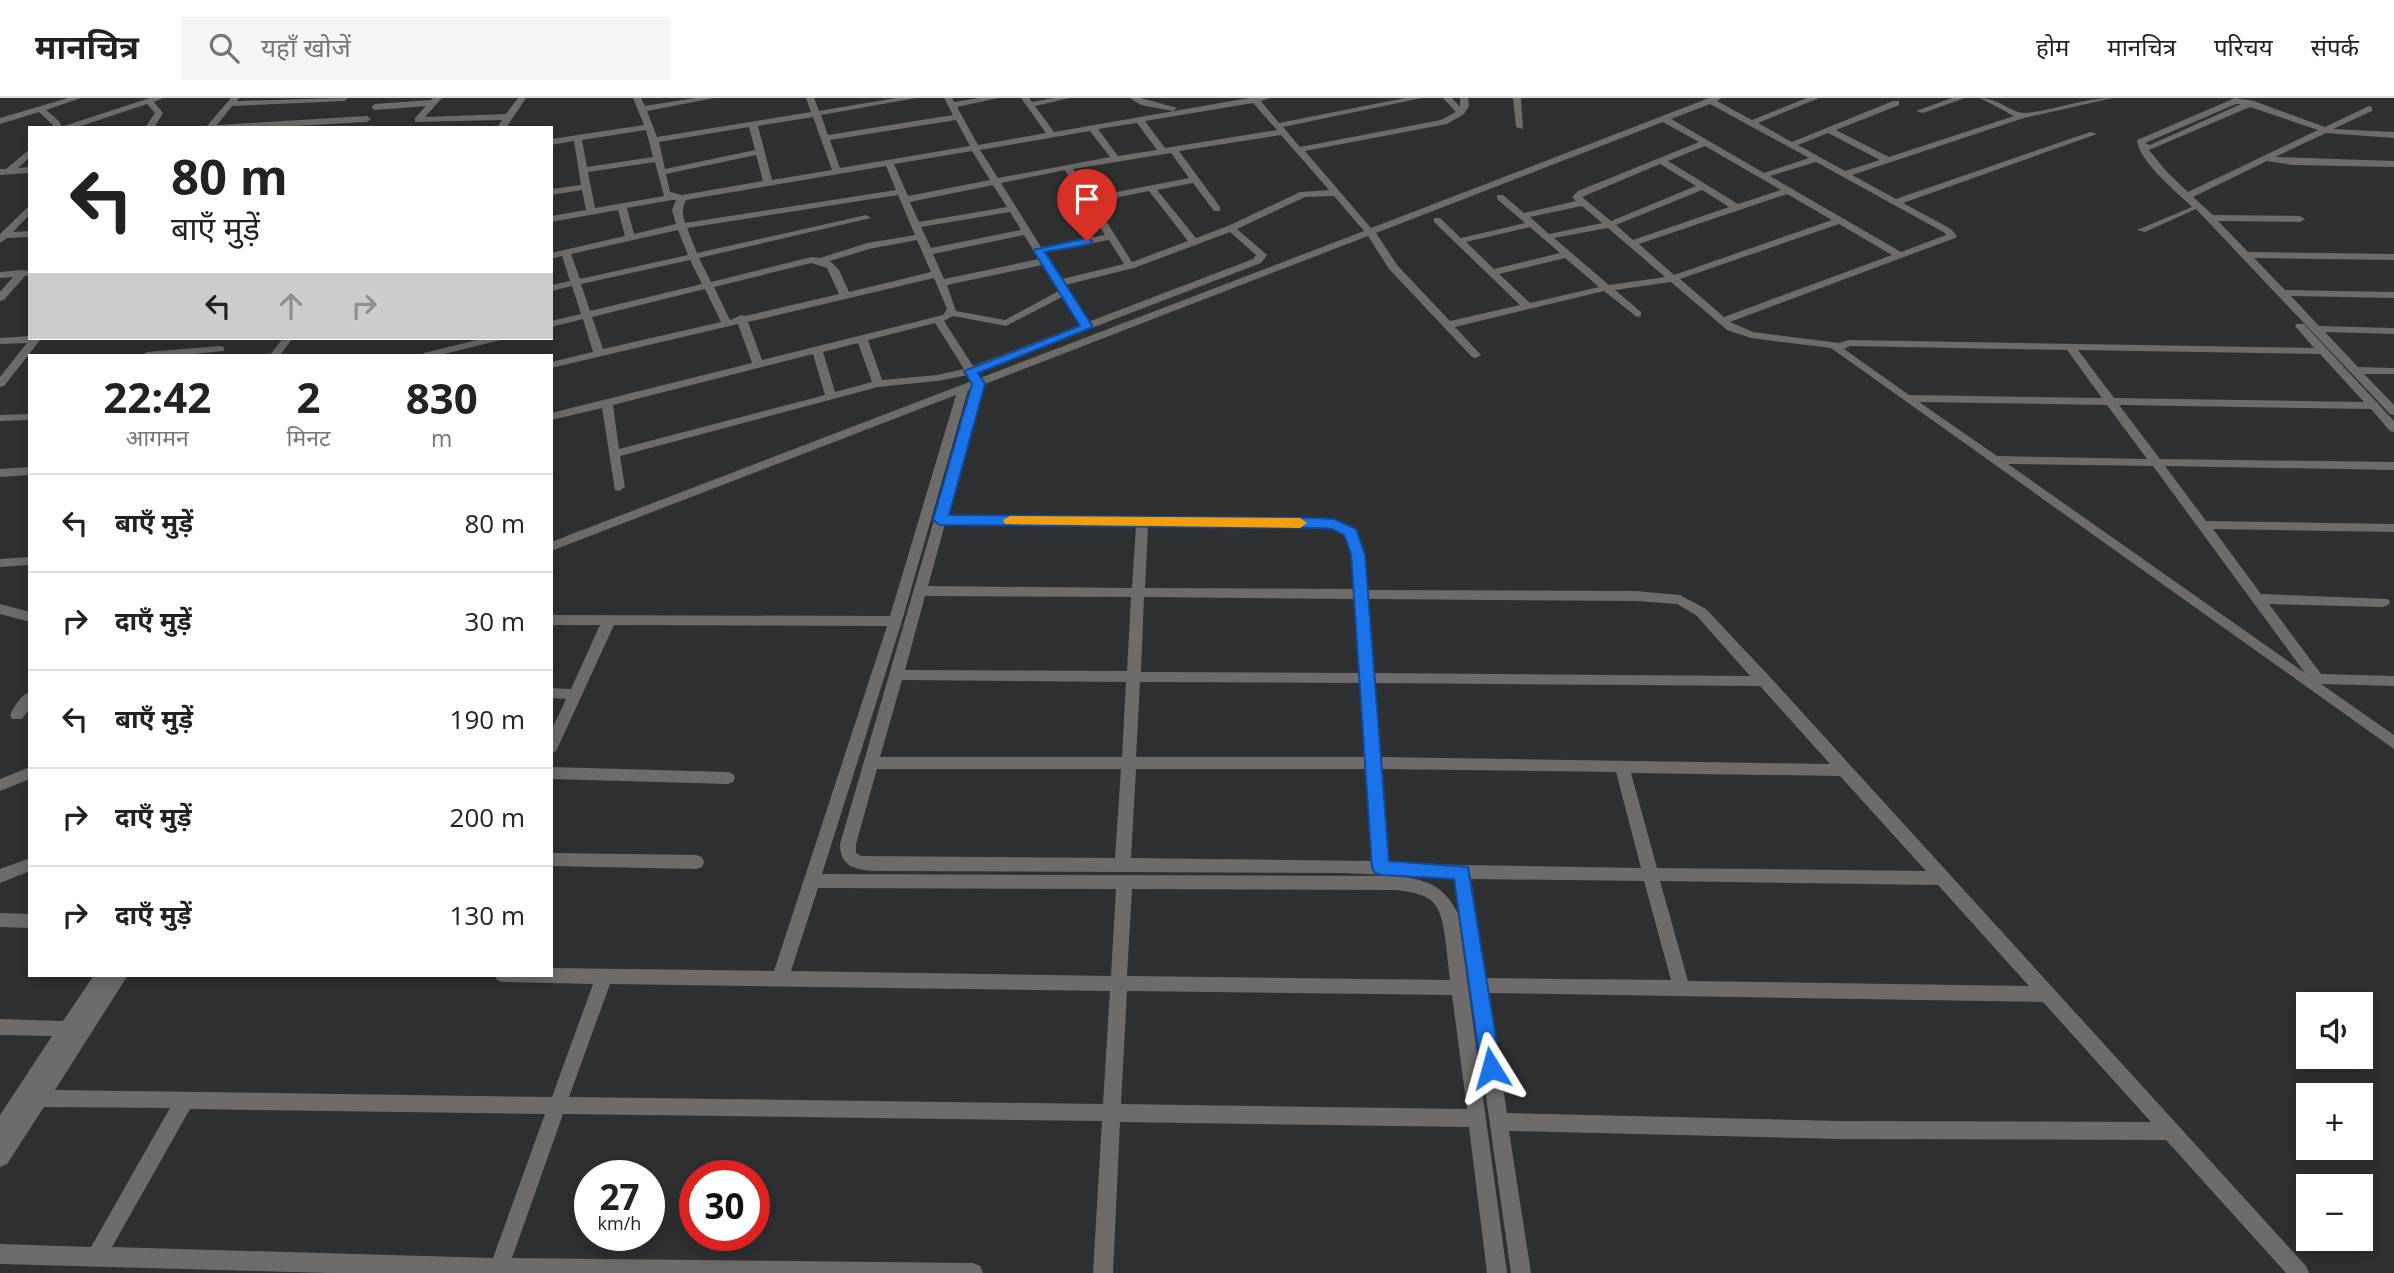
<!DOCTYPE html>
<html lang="hi">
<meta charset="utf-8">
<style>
:root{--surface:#fff;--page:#f6f6f6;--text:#222;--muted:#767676;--line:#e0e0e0}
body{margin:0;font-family:"Open Sans","Noto Sans Devanagari",sans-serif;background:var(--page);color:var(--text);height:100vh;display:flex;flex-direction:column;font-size:26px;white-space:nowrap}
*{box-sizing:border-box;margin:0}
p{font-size:23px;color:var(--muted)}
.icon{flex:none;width:38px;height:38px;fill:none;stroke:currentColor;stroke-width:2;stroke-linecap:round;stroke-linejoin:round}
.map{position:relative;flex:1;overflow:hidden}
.drawer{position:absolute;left:28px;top:256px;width:525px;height:623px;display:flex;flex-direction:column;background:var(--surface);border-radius:0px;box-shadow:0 4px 18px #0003}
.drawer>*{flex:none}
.hud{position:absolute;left:28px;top:28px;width:525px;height:214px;border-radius:0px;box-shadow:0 4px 18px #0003;background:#fff;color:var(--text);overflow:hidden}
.fabs{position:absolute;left:2296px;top:894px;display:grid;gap:14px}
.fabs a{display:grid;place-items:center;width:77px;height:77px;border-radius:0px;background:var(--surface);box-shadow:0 4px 18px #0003;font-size:35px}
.speed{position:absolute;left:574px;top:1062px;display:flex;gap:14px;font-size:35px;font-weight:700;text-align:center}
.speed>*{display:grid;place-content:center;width:91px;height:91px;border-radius:50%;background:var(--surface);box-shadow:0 4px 18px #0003;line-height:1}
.speed small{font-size:18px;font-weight:400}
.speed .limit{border:10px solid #d22;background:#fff;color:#111}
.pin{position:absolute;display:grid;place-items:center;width:60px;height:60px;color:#fff;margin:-72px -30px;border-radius:50% 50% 50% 0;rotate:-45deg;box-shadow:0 0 7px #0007}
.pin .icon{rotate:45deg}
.me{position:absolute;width:77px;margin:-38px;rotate:352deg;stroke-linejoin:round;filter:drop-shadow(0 0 5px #0008)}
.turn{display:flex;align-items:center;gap:24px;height:147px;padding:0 28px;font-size:32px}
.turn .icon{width:91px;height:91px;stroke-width:2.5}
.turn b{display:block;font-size:49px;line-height:60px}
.lanes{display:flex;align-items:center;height:66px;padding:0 28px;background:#0003;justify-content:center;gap:35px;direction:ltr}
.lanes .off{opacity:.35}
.eta{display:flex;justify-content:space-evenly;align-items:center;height:119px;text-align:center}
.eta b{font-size:42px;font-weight:700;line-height:49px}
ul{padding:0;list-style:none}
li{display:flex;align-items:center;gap:21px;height:98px;padding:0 28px;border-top:2px solid var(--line)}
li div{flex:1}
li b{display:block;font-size:26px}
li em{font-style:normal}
header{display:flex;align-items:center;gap:42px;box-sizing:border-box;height:98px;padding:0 35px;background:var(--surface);border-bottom:2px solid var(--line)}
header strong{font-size:33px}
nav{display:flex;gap:38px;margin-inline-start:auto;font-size:24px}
.search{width:490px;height:63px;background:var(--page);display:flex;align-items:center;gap:18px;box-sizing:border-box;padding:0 24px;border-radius:0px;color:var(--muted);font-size:26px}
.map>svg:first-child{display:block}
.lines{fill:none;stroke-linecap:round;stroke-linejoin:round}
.minor{fill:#6d6c6b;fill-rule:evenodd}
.route{fill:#1a73e8;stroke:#114b97;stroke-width:2}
.slow{fill:#f59e0b}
</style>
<header>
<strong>मानचित्र</strong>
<div class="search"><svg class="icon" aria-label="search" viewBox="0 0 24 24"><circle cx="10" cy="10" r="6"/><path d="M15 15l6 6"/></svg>यहाँ खोजें</div>
<nav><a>होम</a><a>मानचित्र</a><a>परिचय</a><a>संपर्क</a></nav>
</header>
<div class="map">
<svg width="2394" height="1175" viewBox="0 0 2394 1175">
<rect width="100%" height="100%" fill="#2e3032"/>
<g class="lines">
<g class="minor">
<polygon points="68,0 81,0 46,12 60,24 61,29 150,0 163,0 154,4 163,15 154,30 145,30 155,15 147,6 75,30 53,30 53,27 39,14 0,26 0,20"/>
<polygon points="231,0 239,0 237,3 348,0 344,3 232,8 217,27 367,18 371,21 367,24 259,30 205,30"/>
<polygon points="433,0 442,0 425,19 506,16 518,0 526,0 506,30 497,30 502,22 415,24 415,20 426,8 375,12 371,9 375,6 431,2"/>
<path d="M 633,0 L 641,0 L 645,8 L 695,0 L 714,0 L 647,13 L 657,39 L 811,14 L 806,0 L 814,0 L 819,13 L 896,0 L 916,0 L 821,17 L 828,37 L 953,17 L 944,0 L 952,0 L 954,4 L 979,0 L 999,0 L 957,9 L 978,47 L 1046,35 L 1021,0 L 1029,0 L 1032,4 L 1053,0 L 1070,0 L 1035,8 L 1054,34 L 1249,0 L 1270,0 L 1261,3 L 1279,25 L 1405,0 L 1422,0 L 1283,29 L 1300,49 L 1441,22 L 1456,14 L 1443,0 L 1452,0 L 1460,9 L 1460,0 L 1468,0 L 1469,8 L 1464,16 L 1447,26 L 1305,53 L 1371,130 L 1709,0 L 1721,0 L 1717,3 L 1752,22 L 1807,0 L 1819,0 L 1758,25 L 1792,44 L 1893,3 L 1899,3 L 1899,7 L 1836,32 L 1889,59 L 2014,18 L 1980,0 C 1998,0 2013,16 2026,15 C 2056,12 2083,0 2113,0 L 2024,20 L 1852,77 L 1896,101 L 2090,34 L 2097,36 L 1903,105 L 1951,131 L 1957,138 L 1955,140 L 1730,224 L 1753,234 L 1839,245 L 1849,242 L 2314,250 L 2295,228 L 2296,226 L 2304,226 L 2394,323 L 2394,334 L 2390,333 L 2371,311 L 2119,307 L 2160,361 L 2394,364 L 2394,372 L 2165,368 L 2206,423 L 2394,426 L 2394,434 L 2213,431 L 2261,496 L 2388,501 L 2390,504 L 2388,507 L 2383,509 L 2269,506 L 2321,576 L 2394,578 L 2394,588 L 2321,586 L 2394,637 L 2394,651 L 1831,250 L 1751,240 L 1727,232 L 1671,184 L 1615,192 L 1641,214 L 1641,218 L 1637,219 L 1604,193 L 1455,229 L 1481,257 L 1476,260 L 1472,259 L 1389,171 L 1368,138 L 985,286 L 948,418 L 1334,422 L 1356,434 L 1364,456 L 1367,492 L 1636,493 L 1680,497 L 1706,511 L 1770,579 L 2306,1168 L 2309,1175 L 2286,1175 L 2166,1042 L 1841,1041 L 1509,1033 L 1531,1175 L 1511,1175 L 1455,780 L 1343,775 L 877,773 C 857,772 840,770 840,746 L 972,291 L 968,292 L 902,523 L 822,776 L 1397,778 C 1427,782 1444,787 1458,816 L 1507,1175 L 1487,1175 L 1469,1029 L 1120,1024 L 1113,1175 L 1093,1175 L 1102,1023 L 563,1016 L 512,1160 L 973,1165 L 980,1168 L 983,1175 L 330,1175 L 0,1166 L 0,1146 L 91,1149 L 170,1010 L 44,1009 L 7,1066 L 0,1069 L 0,1017 L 52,938 L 0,937 L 0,921 L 63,923 L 94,877 L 128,877 L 55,992 L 552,999 L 593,886 L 503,884 L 497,882 L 495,877 L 551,877 L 551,870 L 774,873 L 887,528 L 614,527 L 558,649 L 556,653 L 551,655 L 551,633 L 566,601 L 551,600 L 551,590 L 571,591 L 600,527 L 551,527 L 551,517 L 890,518 L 956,297 L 551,453 L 551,444 L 972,283 L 968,277 L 937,283 L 878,289 L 620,358 L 625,389 L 619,393 L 615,392 L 602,310 L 551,322 L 551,315 L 752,265 L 738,226 L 551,270 L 551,264 L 593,254 L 583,221 L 551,229 L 551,223 L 581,216 L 572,188 L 551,193 L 551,187 L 570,183 L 562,158 L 551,161 L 551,155 L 625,138 L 618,112 L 551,124 L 551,118 L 586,112 L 582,92 L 551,97 L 551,91 L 581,87 L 574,43 L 551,47 L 551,41 L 644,27 ZM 1253,5 L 1277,32 L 1165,50 L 1145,23 ZM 1710,6 L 1809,60 L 1764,75 L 1671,21 ZM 813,19 L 832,72 L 772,82 L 758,28 ZM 956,22 L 970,48 L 840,70 L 830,42 ZM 1663,24 L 1699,44 L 1578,93 L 1572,99 L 1576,103 L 1524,115 L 1503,97 L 1497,97 L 1497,101 L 1525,125 L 1461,140 L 1440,120 L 1434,120 L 1434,124 L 1520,207 L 1450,223 L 1397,167 L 1376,135 ZM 1137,25 L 1157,52 L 1118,58 L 1098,31 ZM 749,29 L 755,52 L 665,71 L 659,44 ZM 646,32 L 653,59 L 587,69 L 582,42 ZM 1090,33 L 1110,59 L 998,80 L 980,52 ZM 1828,35 L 1880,62 L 1845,73 L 1798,47 ZM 1281,37 L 1329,92 L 1300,94 L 1228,128 L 1196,140 L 1157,92 L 1193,85 L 1214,113 L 1220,113 L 1220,109 L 1179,53 ZM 1705,48 L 1781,92 L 1738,106 L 1668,63 ZM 972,53 L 990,82 L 908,98 L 894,66 ZM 1171,55 L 1189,80 L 1091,99 L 1073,71 ZM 756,57 L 763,83 L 682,97 L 670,94 L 666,76 ZM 655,64 L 664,98 L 595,110 L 588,74 ZM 1816,64 L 1945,135 L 1946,137 L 1901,154 L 1770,78 ZM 1660,66 L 1696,88 L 1611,123 L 1582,99 ZM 886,68 L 896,92 L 685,125 C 682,115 682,111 686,102 ZM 1065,72 L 1105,137 L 1041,149 L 1001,85 ZM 993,87 L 1007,109 L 919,124 L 910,104 ZM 1702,92 L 1729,109 L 1633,142 L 1616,127 ZM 1149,93 L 1188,143 L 1132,164 L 1094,104 ZM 1787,96 L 1832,122 L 1674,177 L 1639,146 ZM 898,97 L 915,137 L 867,145 L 820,160 L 811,159 L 711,184 L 699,160 L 871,120 L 866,117 L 697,155 L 687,130 ZM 1334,98 L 1364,133 L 980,280 L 977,274 L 1261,165 L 1267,157 L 1237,131 L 1305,99 ZM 672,102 L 676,102 L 672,112 L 676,126 L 634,136 L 627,110 ZM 1582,108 L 1602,125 L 1549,136 L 1530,119 ZM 1010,114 L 1021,132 L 931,150 L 921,129 ZM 1839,126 L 1892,157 L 1724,219 L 1680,181 ZM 1530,129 L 1560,155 L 1494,171 L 1466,144 ZM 1608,130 L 1665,179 L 1609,187 L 1554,140 ZM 678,132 L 688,157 L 580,181 L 571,156 ZM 1230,134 L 1256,157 L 1253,161 L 1088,224 L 1065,187 L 1134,170 ZM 1024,137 L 1039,161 L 944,181 L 933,156 ZM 917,142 L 931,174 L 849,194 L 839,172 L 830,163 L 869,151 ZM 1109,142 L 1124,166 L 1062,181 L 1044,154 ZM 1565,160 L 1599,189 L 1530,205 L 1499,176 ZM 690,162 L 702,186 L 590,213 L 581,186 ZM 811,165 L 827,170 L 839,196 L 745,218 L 741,217 L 730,222 L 714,189 ZM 1042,167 L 1059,193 L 1005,222 L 956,213 L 947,187 ZM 934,180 L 947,211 L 943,217 L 762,262 L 748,224 ZM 705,191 L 721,224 L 603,251 L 592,219 ZM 1062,199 L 1080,227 L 973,268 L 944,223 L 953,218 L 1006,228 ZM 935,225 L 964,271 L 937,277 L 882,282 L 868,242 ZM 858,245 L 872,284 L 835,294 L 823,254 ZM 1850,248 L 2067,252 L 2102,300 L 1909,297 L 1844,251 ZM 2078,252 L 2320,256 L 2364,304 L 2114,300 ZM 813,256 L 825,297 L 619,351 L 613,307 ZM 1919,304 L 2107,307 L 2147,361 L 1997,358 ZM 2008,366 L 2153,368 L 2305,575 ZM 945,426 L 1136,428 L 1132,490 L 928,488 ZM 1148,428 L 1332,430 L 1345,436 L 1352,456 L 1354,491 L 1145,490 ZM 925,498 L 1131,499 L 1127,573 L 905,572 ZM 1144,499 L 1355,501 L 1360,575 L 1141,574 ZM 1368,501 L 1636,503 L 1677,506 L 1696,517 L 1750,578 L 1374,575 ZM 902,582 L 1126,584 L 1122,659 L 880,659 ZM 1140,584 L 1360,585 L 1366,659 L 1136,659 ZM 1374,585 L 1760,588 L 1830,666 L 1380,659 ZM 877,671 L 1121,671 L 1115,760 L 861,758 L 856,755 L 856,746 ZM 1136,671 L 1366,671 L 1373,763 L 1131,760 ZM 1381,671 L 1616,674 L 1641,770 L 1462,767 L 1388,764 ZM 1631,675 L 1840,678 L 1926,773 L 1657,770 ZM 1471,781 L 1644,783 L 1671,882 L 1486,880 ZM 1660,783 L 1938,787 L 2029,888 L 1688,883 ZM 818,790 L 1116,791 L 1111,878 L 791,873 ZM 1132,791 L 1397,792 C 1433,797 1440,803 1445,839 C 1447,853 1448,868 1450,882 L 1127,878 ZM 610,886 L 1110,893 L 1103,1006 L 569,999 ZM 1127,893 L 1452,897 L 1467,1011 L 1121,1006 ZM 1488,895 L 2043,904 L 2151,1024 L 1841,1023 L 1507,1015 ZM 190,1011 L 545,1016 L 493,1160 L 112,1149 Z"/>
<polygon points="1130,0 1141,0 1177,10 1173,13 1141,7"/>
<polygon points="1513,0 1521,0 1523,31 1516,29"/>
<polygon points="1952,0 1965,0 1923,15 1916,13"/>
<path d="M 2235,0 L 2254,3 L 2325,29 L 2369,8 L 2372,9 L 2372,13 L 2333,31 L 2394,34 L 2394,40 L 2326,35 L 2275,59 L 2394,63 L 2394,69 L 2292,67 L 2267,63 L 2193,99 L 2213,117 L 2300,118 L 2305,121 L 2300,124 L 2218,123 L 2248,154 L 2394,156 L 2394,162 L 2254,160 L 2285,192 L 2394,194 L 2394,200 L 2291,198 L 2319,228 L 2394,230 L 2394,236 L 2325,234 L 2358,269 L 2394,270 L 2394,276 L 2364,276 L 2394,307 L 2394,317 L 2390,316 L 2196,111 L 2145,134 L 2137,132 L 2192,109 C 2176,93 2139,64 2137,42 ZM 2236,6 L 2241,6 L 2150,47 L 2145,45 ZM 2250,9 L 2318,32 L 2188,94 L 2167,74 L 2149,52 Z"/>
<polygon points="30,51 30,59 18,70 30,69 30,75 0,77 0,71 6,71"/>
<polygon points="30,107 30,116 13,134 30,133 30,139 7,140 0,145 0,136"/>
<polygon points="22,172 30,173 30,177 25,178 4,202 0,203 0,194 13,179 0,180 0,174"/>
<polygon points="30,238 41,241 4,288 0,289 0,279 27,245 0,246 0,240"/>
<polygon points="283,240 293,240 280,257 270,257"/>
<polygon points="485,240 502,240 501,242 440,257 423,257 424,255"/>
<polygon points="220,248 224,249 224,253 183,257 142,257 147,254"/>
<polygon points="30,316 30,322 0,323 0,317"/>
<polygon points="30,369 30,377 0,379 0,371"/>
<polygon points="30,459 30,467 0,469 0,461"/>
<polygon points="0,506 30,514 30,524 0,516"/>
<path d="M 30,594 L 30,610 L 22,621 L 12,621 L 10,617 C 14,609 21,596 30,594 Z"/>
<polygon points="30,669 30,681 0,693 0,681"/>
<polygon points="551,669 728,674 733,676 735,680 733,684 728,686 551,681"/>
<polygon points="551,755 696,757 702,759 704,764 702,769 696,771 551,768"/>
<polygon points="30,760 30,773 0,785 0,771"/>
<polygon points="0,815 30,816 30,830 0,829"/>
</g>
</g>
<polygon class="route" points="1087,140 1092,143 1091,146 1045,154 1093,229 978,275 985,286 949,417 1318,420 1334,421 1356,431 1365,456 1389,763 1468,769 1501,970 1498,976 1491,979 1484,976 1481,970 1454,781 1381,777 1375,775 1372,770 1351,456 1344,437 1332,431 1318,430 940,427 933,422 972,286 964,273 1080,228 1033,152"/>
<polygon class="slow" points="1010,418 1300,420 1307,425 1300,430 1005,426 1003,422"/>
</svg>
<div class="fabs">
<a><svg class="icon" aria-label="sound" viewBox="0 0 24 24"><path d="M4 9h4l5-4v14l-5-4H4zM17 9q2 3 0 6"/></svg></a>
<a>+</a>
<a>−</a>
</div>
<div class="speed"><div>27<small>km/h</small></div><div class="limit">30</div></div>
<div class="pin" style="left:1087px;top:143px;background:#d93025"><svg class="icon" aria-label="arrive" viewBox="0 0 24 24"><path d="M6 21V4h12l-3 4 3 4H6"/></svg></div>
<svg class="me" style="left:1491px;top:970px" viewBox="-20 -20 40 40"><path d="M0-17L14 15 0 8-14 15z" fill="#1a73e8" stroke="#fff" stroke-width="4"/></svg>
<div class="hud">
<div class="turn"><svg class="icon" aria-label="left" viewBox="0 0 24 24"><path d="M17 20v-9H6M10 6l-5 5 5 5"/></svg><div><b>80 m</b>बाएँ मुड़ें</div></div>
<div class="lanes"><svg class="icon" aria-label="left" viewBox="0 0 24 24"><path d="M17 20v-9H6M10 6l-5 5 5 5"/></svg><svg class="icon off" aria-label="ahead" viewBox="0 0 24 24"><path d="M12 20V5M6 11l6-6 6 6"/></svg><svg class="icon off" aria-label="right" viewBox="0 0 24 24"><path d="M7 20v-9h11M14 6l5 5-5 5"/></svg></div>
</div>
<section class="drawer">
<div class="eta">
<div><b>22:42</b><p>आगमन</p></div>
<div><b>2</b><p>मिनट</p></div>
<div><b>830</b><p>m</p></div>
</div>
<ul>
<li><svg class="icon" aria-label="left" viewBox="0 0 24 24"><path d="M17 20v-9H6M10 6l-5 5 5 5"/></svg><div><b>बाएँ मुड़ें</b></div><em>80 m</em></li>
<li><svg class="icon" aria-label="right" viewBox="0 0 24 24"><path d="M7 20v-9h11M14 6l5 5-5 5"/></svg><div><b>दाएँ मुड़ें</b></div><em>30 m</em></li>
<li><svg class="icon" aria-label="left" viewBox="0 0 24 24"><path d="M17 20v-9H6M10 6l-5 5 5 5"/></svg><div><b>बाएँ मुड़ें</b></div><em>190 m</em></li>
<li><svg class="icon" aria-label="right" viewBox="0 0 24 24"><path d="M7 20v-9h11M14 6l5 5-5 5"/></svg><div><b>दाएँ मुड़ें</b></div><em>200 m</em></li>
<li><svg class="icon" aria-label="right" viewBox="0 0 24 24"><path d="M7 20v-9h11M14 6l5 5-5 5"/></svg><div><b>दाएँ मुड़ें</b></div><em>130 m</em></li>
</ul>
</section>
</div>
